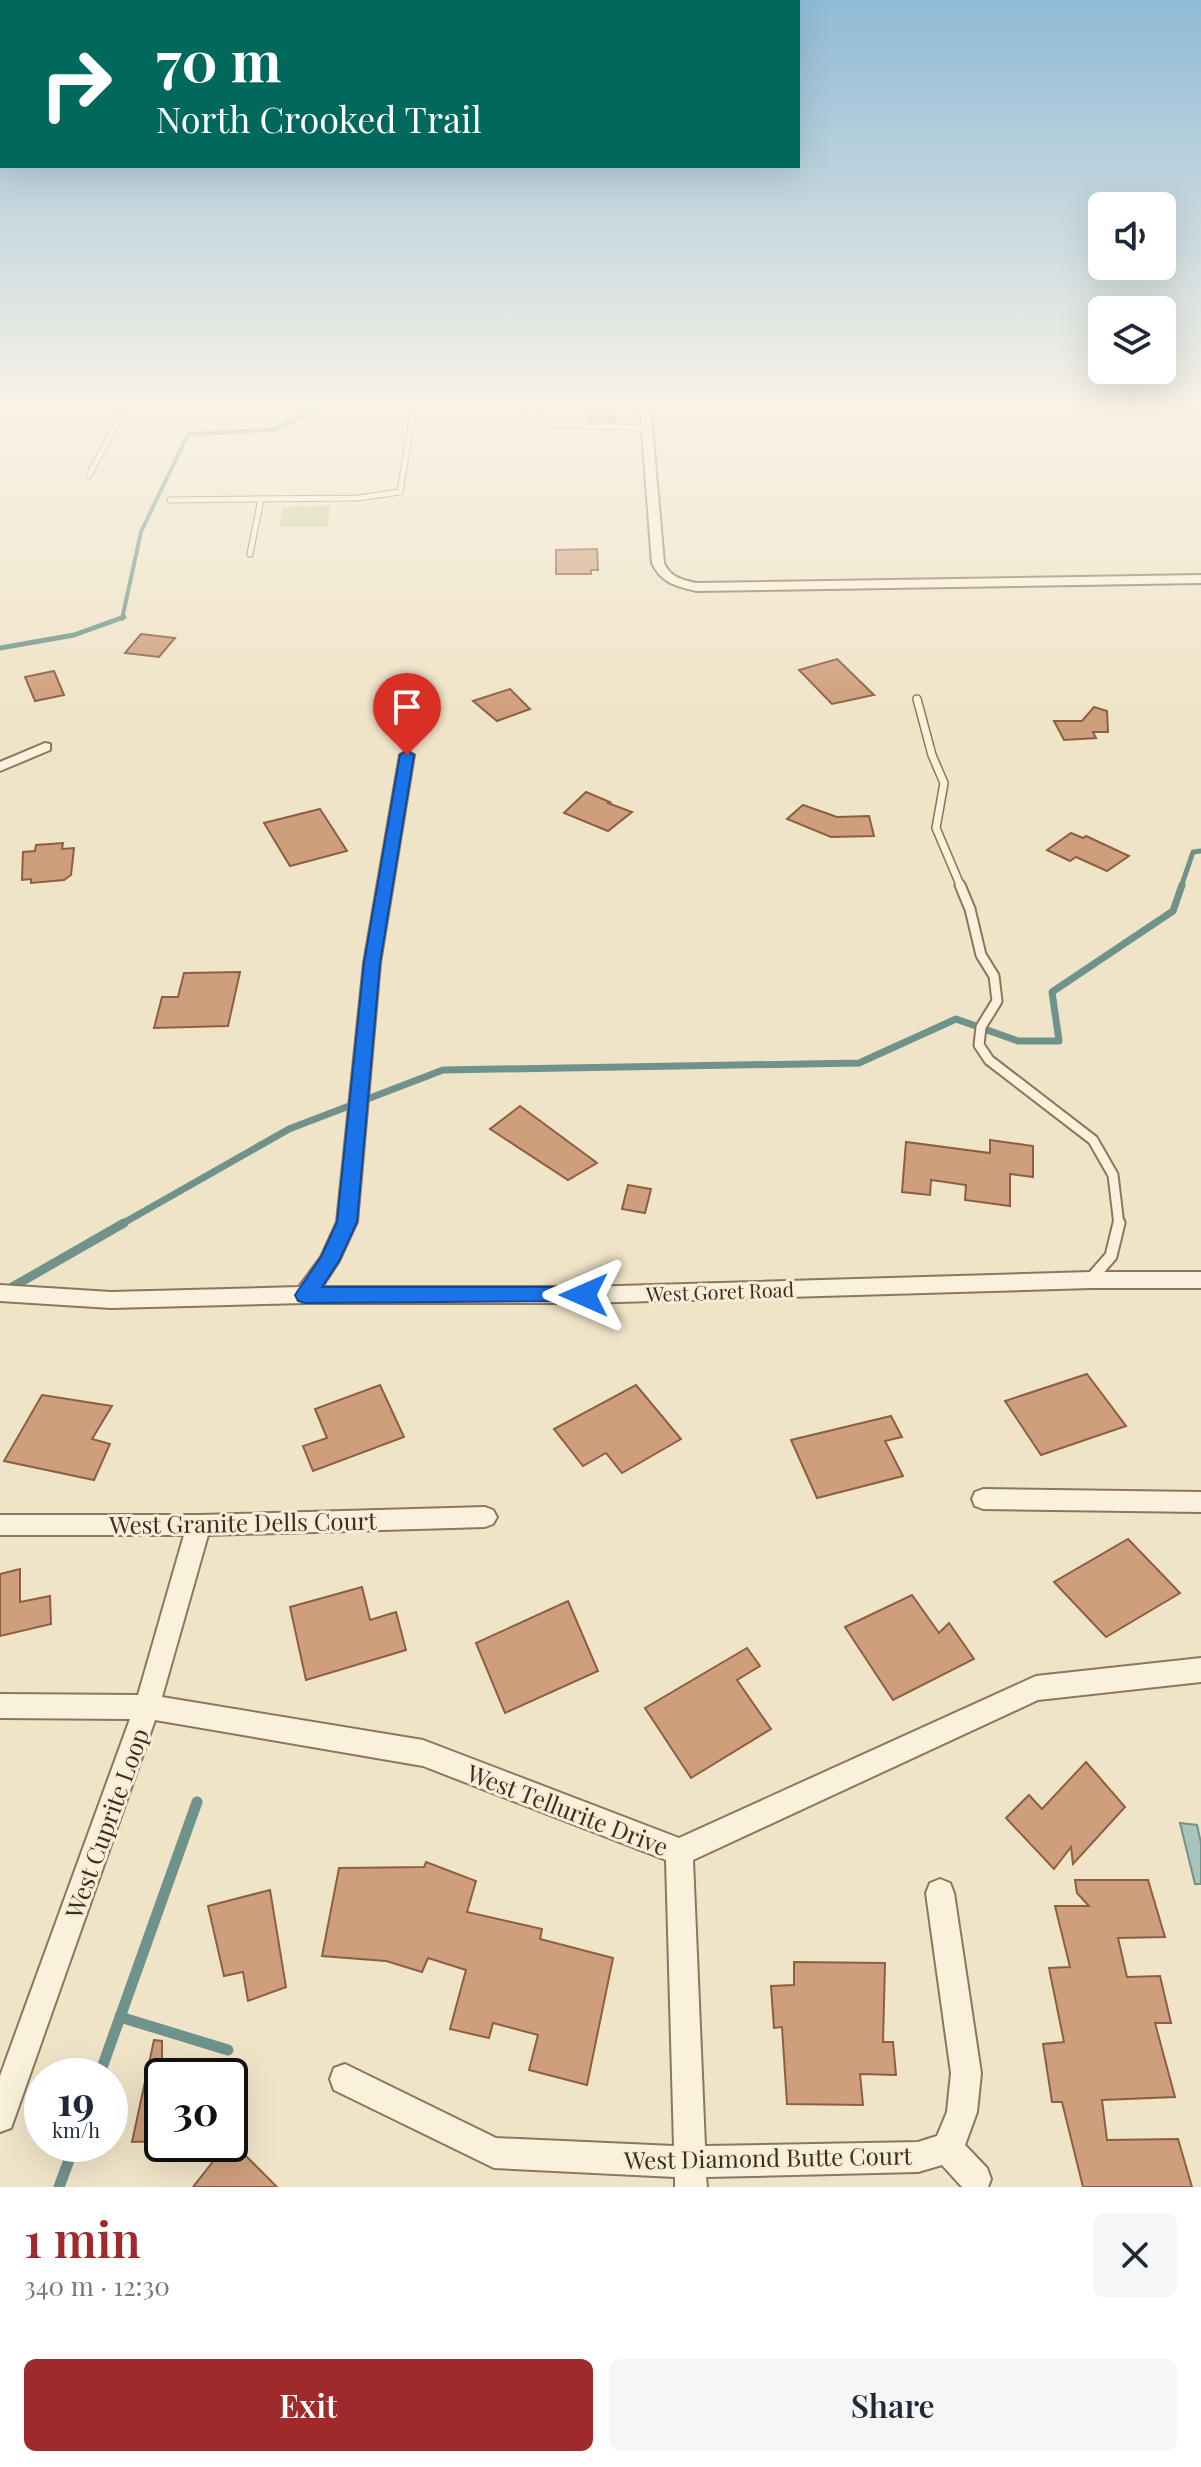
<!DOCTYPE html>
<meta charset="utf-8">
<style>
:root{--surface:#fff;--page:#f6f6f7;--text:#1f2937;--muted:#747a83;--accent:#9e2a2b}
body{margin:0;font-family:"Playfair Display",serif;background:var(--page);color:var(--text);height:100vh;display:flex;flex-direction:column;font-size:30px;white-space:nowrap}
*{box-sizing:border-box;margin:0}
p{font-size:26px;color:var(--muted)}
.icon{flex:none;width:44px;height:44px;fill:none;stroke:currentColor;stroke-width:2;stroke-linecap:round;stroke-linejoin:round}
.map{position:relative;height:2187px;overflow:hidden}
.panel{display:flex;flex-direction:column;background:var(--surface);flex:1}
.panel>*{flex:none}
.guide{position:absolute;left:0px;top:0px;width:800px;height:168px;box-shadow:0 8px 32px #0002;background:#00695c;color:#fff;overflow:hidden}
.fabs{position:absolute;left:1088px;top:192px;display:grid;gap:16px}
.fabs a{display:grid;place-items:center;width:88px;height:88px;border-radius:12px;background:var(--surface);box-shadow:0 8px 32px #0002;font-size:40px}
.speed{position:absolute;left:24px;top:2058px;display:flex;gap:16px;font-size:40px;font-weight:700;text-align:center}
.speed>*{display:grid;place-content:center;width:104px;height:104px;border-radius:50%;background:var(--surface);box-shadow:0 8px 32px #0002;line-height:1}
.speed small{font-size:20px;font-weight:400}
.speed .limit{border:4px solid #111;border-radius:12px;background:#fff;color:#111}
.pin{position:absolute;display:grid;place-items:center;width:68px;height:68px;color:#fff;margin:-82px -34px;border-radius:50% 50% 50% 0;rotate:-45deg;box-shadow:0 0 8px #0007}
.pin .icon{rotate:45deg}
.me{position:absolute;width:88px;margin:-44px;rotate:270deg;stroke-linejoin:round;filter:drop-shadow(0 0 6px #0008)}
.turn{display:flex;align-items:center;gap:28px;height:168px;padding:0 24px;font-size:36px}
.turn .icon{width:104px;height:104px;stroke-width:2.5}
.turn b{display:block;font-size:56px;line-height:68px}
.round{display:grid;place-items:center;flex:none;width:84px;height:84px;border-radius:12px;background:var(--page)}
.head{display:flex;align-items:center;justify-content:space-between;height:136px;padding:0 24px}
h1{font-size:48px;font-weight:600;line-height:60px;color:var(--accent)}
.action{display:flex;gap:16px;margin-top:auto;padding:16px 24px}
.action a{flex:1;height:92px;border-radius:12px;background:var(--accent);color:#fff;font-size:32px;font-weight:600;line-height:92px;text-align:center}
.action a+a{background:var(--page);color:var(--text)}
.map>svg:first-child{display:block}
.green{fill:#c9cf9b}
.water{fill:#a9c4bc;stroke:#6f938a;stroke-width:2}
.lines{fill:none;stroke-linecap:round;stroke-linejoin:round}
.stream-far4{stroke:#6f938a;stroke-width:4}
.stream-far3{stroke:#6f938a;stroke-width:5}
.stream-far2{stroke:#6f938a;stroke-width:7}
.stream-far1{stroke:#6f938a;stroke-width:9}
.stream{stroke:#6f938a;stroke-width:11}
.building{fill:#cf9f7d;stroke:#8d5f41;stroke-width:2}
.lane-far3-casing{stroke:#8d765c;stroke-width:7}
.lane-far2-casing{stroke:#8d765c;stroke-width:10}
.lane-far1-casing{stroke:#8d765c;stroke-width:13}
.lane-casing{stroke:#8d765c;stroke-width:15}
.street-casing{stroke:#8d765c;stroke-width:4}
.lane-far3{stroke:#faf1dc;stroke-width:5}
.lane-far2{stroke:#faf1dc;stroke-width:7}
.lane-far1{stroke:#faf1dc;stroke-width:9}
.lane{stroke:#faf1dc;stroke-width:11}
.street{fill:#faf1dc;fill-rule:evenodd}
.route{fill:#1a73e8;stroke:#114b97;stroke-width:2}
.labels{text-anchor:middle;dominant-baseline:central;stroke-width:6;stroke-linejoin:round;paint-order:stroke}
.street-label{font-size:20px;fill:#3d2e20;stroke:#f7eed8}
.near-street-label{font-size:24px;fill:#3d2e20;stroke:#f7eed8}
</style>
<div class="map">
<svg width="1201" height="2187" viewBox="0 0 1201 2187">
<rect width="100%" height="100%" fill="#f0e4c8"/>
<polygon class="green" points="331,506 327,527 279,527 283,507"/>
<polygon class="water" points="1180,1823 1197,1825 1201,1843 1201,1884 1195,1884"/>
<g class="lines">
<polyline class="stream-far4" points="122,619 141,532 188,434 273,430 327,405"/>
<g class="stream-far3">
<polyline points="0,648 74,635 124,617"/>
<polyline points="1181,887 1193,852 1201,851"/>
</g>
<polyline class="stream-far2" points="120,1225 289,1129 443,1070 859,1063 956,1019 1018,1041 1059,1041 1052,992 1173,911 1182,885"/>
<polyline class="stream-far1" points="0,1294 124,1223"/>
<g class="stream">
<polyline points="120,2017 228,2050"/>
<polyline points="99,2076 197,1802"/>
<polyline points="59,2187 75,2144"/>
</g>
</g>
<g class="building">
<polygon points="615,409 615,421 590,420 587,411"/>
<polygon points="597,549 598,570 591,570 591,574 556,574 556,550"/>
<polygon points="141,634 175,638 159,657 125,653"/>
<polygon points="837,659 874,695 832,704 799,670"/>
<polygon points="54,671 64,695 35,701 25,677"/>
<polygon points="510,689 530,709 497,721 473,701"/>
<polygon points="1094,707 1107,711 1108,732 1093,732 1096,738 1064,740 1054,721 1082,721"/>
<polygon points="586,792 610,802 608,803 632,812 608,831 564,813"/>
<polygon points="803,805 837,817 869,816 874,836 831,837 787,819"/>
<polygon points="320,809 347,851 290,866 264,823"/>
<polygon points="1071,833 1083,838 1086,836 1129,856 1107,871 1076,857 1070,861 1047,850"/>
<polygon points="63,843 62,849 74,848 71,875 64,880 31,883 31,879 22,880 23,852 35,851 36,845"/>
<polygon points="240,972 228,1026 154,1028 162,997 178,997 184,973"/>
<polygon points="520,1106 597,1163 568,1180 490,1129"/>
<polygon points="990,1140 1033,1146 1033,1177 1010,1174 1010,1206 965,1200 966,1185 931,1180 930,1195 902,1192 906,1142 990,1153"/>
<polygon points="628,1185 651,1189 645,1213 622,1209"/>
<polygon points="1087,1374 1126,1426 1041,1455 1005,1401"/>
<polygon points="380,1385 404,1437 313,1471 303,1446 327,1438 315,1409"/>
<polygon points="636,1385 681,1439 622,1473 606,1453 583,1466 554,1429"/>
<polygon points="42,1395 112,1406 92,1439 110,1444 94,1480 4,1461"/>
<polygon points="891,1416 902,1437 885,1441 903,1476 817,1498 791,1440"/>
<polygon points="1128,1539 1180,1593 1106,1637 1054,1582"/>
<polygon points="20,1569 20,1602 50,1596 51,1624 0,1636 0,1574"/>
<polygon points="362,1587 370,1620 396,1612 406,1650 306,1680 290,1607"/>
<polygon points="912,1595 939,1633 949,1623 974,1659 893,1700 845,1627"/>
<polygon points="568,1601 598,1671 505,1713 476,1643"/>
<polygon points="747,1648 760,1666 737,1680 771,1729 691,1778 645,1708"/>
<polygon points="1086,1762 1125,1807 1073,1864 1071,1847 1054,1869 1006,1818 1029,1795 1042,1809"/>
<polygon points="426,1862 476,1881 467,1912 542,1929 540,1939 613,1958 587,2085 529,2070 538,2035 493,2023 489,2038 450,2029 466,1970 428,1958 422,1972 386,1961 322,1956 339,1868 424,1867"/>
<polygon points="1075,1880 1148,1880 1165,1937 1118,1938 1127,1977 1160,1976 1171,2023 1155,2023 1175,2097 1102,2100 1107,2140 1178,2139 1192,2187 1083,2187 1062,2102 1052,2102 1043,2044 1064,2042 1049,1968 1070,1967 1055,1906 1089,1906 1077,1893"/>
<polygon points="270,1890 286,1987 248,2001 243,1972 224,1976 208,1906"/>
<polygon points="794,1962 885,1963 883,2042 893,2042 896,2075 860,2074 863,2105 787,2104 782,2027 774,2028 771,1986 794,1985"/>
<polygon points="154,2040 162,2041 162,2141 132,2142"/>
<polygon points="230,2140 277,2187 193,2187"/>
</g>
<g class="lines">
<defs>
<g id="lane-far3">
<polyline points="525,405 543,424 648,428"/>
<polyline points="1186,405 1201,423"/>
<polyline points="89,475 127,405"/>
<polyline points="170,500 358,498 400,492 414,405"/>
<polyline points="250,554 261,499"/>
</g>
<polyline id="lane-far2" points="917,699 932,755 944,783 936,828 961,887"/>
<polyline id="lane-far1" points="960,885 970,909 981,955 994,976 997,1001 981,1027 979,1045 989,1060 1093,1140 1113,1175 1119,1225"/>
<polyline id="lane" points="1090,1280 1111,1256 1119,1223"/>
<g id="street">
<path d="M 640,405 L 650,405 L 664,563 C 670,577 682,580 696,583 L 1201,575 L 1201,583 L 696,591 C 676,586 661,583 652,563 Z"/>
<polygon points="45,743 50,744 50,750 0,771 0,762"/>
<polygon points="407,751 414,755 380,963 357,1222 339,1261 322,1287 584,1287 1090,1272 1201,1272 1201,1288 1090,1288 584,1303 305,1303 111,1308 0,1301 0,1285 111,1292 299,1287 321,1257 337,1222 364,963 400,755"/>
<polygon points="983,1489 1201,1492 1201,1512 983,1509 975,1506 972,1499 975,1492"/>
<polygon points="485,1507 493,1510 497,1517 493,1524 485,1527 208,1535 162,1697 423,1740 679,1838 1036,1676 1201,1658 1201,1682 1038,1700 693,1860 705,2146 918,2142 937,2136 947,2112 951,2073 926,1893 930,1883 940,1879 950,1883 954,1893 981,2073 977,2112 965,2145 987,2168 991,2179 988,2187 962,2187 942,2165 918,2172 706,2177 707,2187 675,2187 675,2177 494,2168 334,2090 330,2079 334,2068 345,2064 496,2138 674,2146 666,1860 423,1766 155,1720 15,2117 11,2128 0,2132 0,2076 130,1719 0,1718 0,1694 138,1695 184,1535 0,1535 0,1515 199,1515"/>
</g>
</defs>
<use href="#lane-far3" class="lane-far3-casing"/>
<use href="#lane-far2" class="lane-far2-casing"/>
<use href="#lane-far1" class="lane-far1-casing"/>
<use href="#lane" class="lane-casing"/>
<use href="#street" class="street-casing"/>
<use href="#lane-far3" class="lane-far3"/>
<use href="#lane-far2" class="lane-far2"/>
<use href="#lane-far1" class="lane-far1"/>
<use href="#lane" class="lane"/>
<use href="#street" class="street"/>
</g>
<linearGradient id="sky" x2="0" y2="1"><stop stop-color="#8fbad6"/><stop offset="0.57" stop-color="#f8f3e6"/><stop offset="1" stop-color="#f8f3e6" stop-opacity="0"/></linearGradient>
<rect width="1201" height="711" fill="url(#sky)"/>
<polygon class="route" points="407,751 414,755 380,963 357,1222 339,1261 322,1287 584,1287 592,1290 595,1295 592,1301 305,1303 298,1301 295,1295 321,1257 337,1222 364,963 400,755"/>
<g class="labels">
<g class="street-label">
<text transform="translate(720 1291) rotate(-2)">West Goret Road</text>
</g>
<g class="near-street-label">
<text transform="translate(243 1522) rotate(-1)">West Granite Dells Court</text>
<text transform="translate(568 1809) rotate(21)">West Tellurite Drive</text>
<text transform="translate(106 1823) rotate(-70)">West Cuprite Loop</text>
<text transform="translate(768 2157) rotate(-1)">West Diamond Butte Court</text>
</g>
</g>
</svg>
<div class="fabs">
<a><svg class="icon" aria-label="sound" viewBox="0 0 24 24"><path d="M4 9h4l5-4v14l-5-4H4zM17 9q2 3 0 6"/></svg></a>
<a><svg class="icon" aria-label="layers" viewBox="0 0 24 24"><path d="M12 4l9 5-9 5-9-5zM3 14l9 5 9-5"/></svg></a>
</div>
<div class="speed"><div>19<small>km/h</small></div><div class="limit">30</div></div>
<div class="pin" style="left:407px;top:755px;background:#d93025"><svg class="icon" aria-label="arrive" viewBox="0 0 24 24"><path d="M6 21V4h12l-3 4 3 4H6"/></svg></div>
<svg class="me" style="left:584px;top:1295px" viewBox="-20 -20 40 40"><path d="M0-17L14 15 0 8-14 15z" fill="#1a73e8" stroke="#fff" stroke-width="4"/></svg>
<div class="guide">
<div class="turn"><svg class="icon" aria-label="right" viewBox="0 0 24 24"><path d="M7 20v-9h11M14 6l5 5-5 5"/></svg><div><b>70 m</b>North Crooked Trail</div></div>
</div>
</div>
<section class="panel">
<div class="head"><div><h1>1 min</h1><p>340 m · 12:30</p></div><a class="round"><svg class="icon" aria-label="close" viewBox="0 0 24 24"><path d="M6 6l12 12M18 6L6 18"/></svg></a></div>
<div class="action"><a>Exit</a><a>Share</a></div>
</section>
